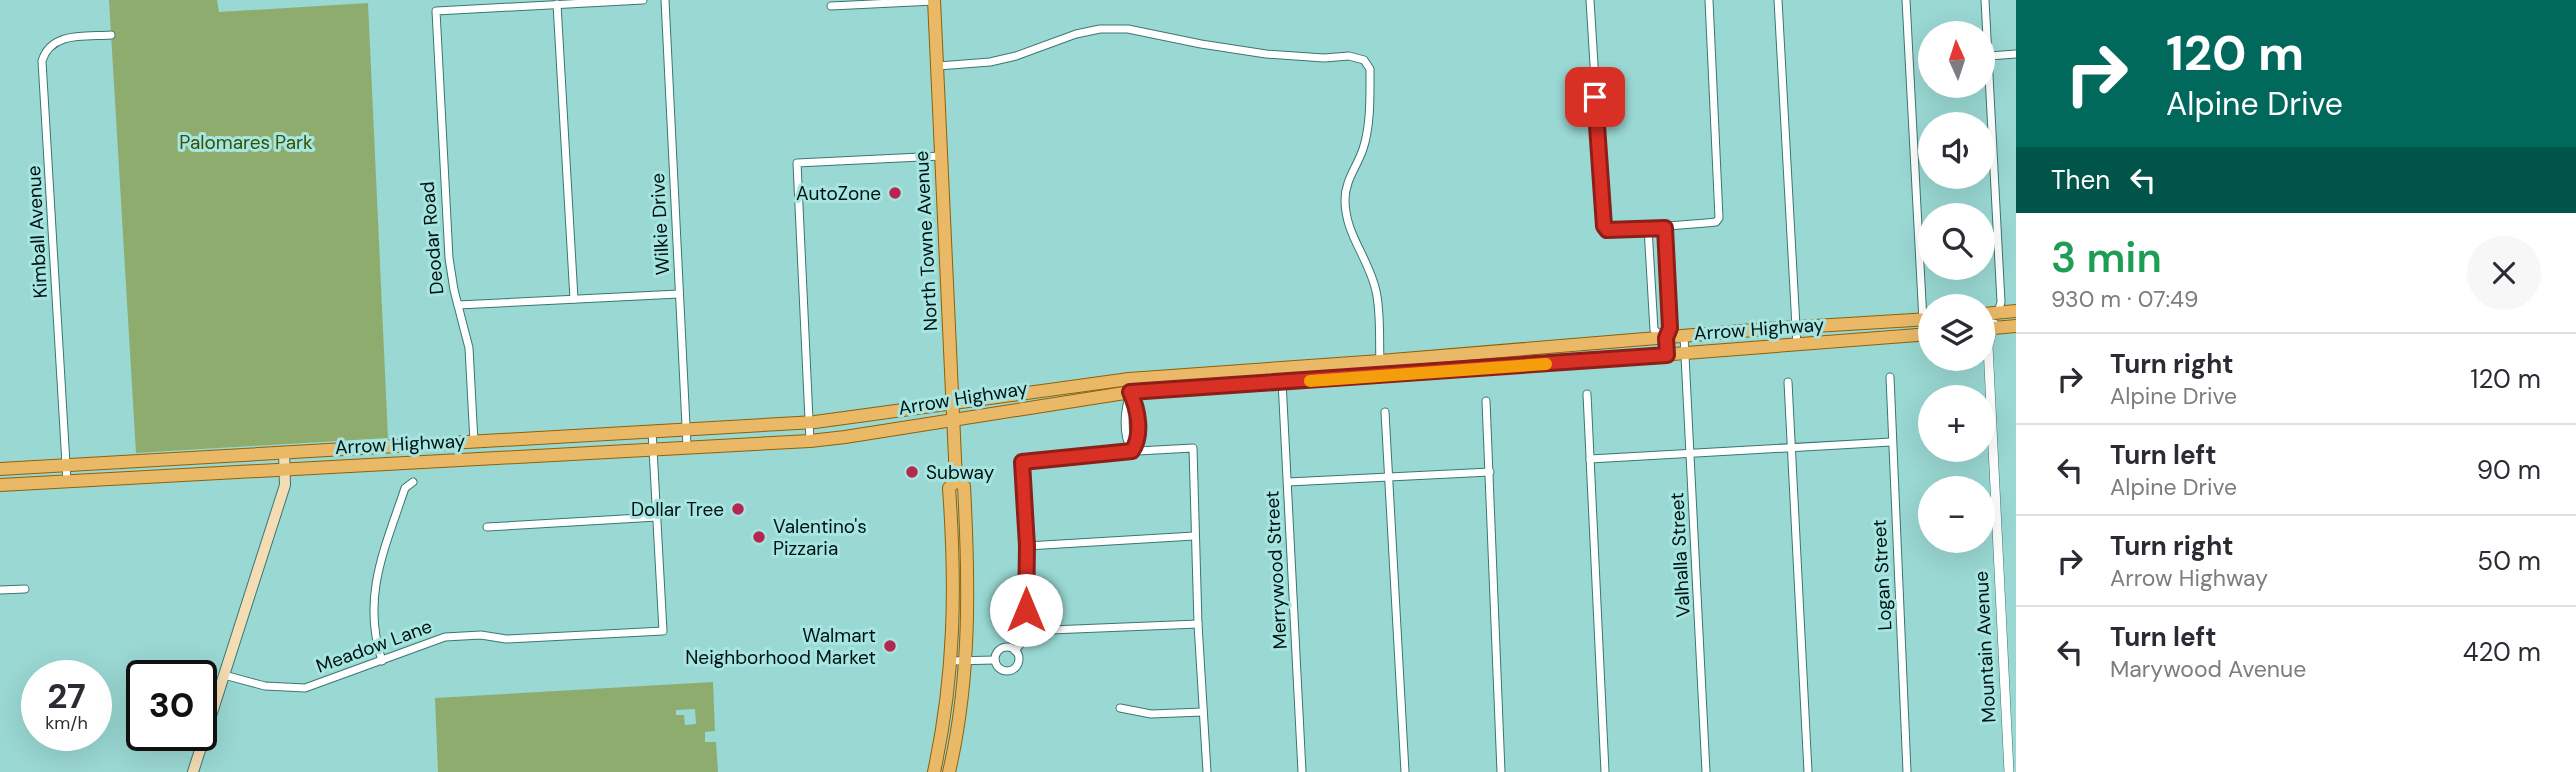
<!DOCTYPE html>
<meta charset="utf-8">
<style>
:root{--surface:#fff;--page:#f7f7f7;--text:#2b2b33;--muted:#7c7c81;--line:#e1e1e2}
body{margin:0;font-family:"DM Sans",sans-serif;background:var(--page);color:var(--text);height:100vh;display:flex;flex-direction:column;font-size:26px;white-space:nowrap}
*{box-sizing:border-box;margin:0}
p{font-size:23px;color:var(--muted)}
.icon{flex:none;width:38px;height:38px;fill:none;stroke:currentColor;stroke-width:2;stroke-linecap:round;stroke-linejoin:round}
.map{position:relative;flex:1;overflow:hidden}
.details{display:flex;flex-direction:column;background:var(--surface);width:560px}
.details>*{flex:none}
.guide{background:#00695c;color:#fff;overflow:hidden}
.needle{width:46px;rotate:357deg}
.controls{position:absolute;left:1918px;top:21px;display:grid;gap:14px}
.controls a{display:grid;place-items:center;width:77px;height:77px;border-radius:50%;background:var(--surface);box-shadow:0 7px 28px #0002;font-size:35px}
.speed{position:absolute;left:21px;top:660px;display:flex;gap:14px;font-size:35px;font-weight:700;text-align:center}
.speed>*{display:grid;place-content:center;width:91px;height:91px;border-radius:50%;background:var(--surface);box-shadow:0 7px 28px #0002;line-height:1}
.speed small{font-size:18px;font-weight:400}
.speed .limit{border:4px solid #111;border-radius:10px;background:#fff;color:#111}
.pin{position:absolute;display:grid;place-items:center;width:60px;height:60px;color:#fff;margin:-30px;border-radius:14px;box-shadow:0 4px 10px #0006}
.me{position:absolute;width:77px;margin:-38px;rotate:0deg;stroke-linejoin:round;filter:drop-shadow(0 0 5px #0008)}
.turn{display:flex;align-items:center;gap:24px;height:147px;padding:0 35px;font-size:32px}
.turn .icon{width:91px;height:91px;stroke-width:2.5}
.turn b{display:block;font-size:49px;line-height:60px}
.then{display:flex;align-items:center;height:66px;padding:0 35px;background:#0003;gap:14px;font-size:26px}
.round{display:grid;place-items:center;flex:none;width:74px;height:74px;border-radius:37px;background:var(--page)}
.overview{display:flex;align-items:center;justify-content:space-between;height:119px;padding:0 35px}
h1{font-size:42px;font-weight:600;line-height:52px;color:#1e9e55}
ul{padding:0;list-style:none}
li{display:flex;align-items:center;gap:21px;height:91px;padding:0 35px;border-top:2px solid var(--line)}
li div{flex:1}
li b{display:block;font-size:26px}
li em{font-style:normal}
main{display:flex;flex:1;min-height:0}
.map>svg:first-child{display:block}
.green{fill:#8fac6f;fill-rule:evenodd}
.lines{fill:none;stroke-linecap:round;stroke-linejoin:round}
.minor-casing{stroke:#3a7772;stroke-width:9}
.tertiary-casing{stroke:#3a7772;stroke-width:10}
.secondary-casing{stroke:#3a7772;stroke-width:12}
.primary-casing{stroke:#8e6109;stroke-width:14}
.minor{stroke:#fff;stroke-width:7}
.tertiary{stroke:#fff;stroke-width:9}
.secondary{stroke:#f4dcb4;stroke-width:10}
.primary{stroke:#e9b968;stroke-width:12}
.route-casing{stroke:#8d1f18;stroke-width:18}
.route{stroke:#d93025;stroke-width:12}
.slow{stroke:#f59e0b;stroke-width:12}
.poi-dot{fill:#b62651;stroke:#a7e5e0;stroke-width:2.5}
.labels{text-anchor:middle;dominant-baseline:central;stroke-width:6;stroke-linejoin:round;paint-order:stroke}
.park-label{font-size:19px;fill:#345003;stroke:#a7e5e0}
.poi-label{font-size:19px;fill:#001211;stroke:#a7e5e0;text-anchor:end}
.street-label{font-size:19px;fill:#001211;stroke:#a7e5e0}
</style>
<main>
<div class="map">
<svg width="2016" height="772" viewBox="0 0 2016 772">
<rect width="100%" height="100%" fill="#9ad8d3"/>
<g class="green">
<polygon points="109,0 217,0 219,12 368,3 388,438 136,453"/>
<path d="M 713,682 L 715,731 L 705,732 L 705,742 L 716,742 L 718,772 L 438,772 L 435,698 ZM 695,709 L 696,724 L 685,725 L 684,715 L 676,715 L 676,710 Z"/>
</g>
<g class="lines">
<defs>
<g id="minor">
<polyline points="665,0 687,446"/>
<polyline points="1590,0 1604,226 1607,230 1616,230 1706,223 1716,222 1719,218 1709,0"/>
<polyline points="1778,0 1797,345"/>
<polyline points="1906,0 1923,321"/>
<polyline points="1985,0 2001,302 1998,312"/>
<polyline points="557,4 574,299"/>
<polyline points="831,6 934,1"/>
<polyline points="1989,56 2016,54"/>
<path d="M 938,66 L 990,62 L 1016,56 L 1076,34 L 1100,29 L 1128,29 L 1201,44 L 1266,54 L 1324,58 L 1349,56 L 1364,60 L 1370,69 C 1370,94 1371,125 1363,149 C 1357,167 1345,180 1345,200 C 1345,235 1369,258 1376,291 C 1381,313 1379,339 1380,361"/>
<polyline points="1665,227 1670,328 1666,338 1667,355"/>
<polyline points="1648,228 1654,330 1663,336"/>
<polyline points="458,305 679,294"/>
<polyline points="1684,336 1706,772"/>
<polyline points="1890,377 1907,772"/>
<polyline points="1282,381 1302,772"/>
<polyline points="1788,382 1808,772"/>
<path d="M 1131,392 C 1138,408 1143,435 1132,451 C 1122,435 1124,409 1131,392 Z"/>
<polyline points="1587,394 1605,772"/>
<polyline points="1486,401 1501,772"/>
<polyline points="1385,412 1405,772"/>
<polyline points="810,441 797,163 941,156"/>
<polyline points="474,442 469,348 454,290 449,258 436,11 643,0"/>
<polyline points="1590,459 1891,442"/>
<path d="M 67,481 L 42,61 C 51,31 86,37 111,35"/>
<polyline points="1288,482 1490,472"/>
<polyline points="487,527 657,517"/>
<polyline points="1027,546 1194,536"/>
<polyline points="0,590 25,589"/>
<polyline points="1026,631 1027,546 1022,462 1101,453 1193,448 1198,624 1207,772"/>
<circle cx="1007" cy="659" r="12"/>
<polyline points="1015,651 1024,639 1026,631 1198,624"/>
<path d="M 382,661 C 361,597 385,548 405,488 L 413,482"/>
<polyline points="951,661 995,660"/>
<polyline points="224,675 265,686 305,688 445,637 481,635 506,639 663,631 652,431"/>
<polyline points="1120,708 1151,714 1203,712"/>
</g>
<polyline id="tertiary" points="1994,324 1988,346 2009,772"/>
<polyline id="secondary" points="193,772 285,485 284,452"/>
<g id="primary">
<polyline points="1983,314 2016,311"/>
<polyline points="1983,329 2016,326"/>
<polyline points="0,469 815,422 1129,379 1380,361 1766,329 1930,319"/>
<polyline points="0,485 810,441 845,437 1131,392 1480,369 1930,334"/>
<path d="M 934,772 C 955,675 956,586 949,488 L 956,480 L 934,0"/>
<path d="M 949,772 C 971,678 969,581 964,486 L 956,480"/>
</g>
</defs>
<use href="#minor" class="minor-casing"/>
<use href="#tertiary" class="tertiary-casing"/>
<use href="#secondary" class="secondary-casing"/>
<use href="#primary" class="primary-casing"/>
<use href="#minor" class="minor"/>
<use href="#tertiary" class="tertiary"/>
<use href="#secondary" class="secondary"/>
<use href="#primary" class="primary"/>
</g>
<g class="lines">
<defs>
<path id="route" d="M 1026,610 L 1027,546 L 1022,462 L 1132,451 C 1143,435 1138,409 1130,392 L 1667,355 L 1666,338 L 1670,328 L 1665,228 L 1607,230 L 1604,226 L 1595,97"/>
</defs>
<use href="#route" class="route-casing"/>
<use href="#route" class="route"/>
<polyline class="slow" points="1310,381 1546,364"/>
</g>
<g class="poi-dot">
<circle cx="895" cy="193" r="7"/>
<circle cx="912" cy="472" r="7"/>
<circle cx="738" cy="509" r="7"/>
<circle cx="759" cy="537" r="7"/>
<circle cx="890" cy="646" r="7"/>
</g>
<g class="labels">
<g class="park-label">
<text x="246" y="142">Palomares Park</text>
</g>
<g class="poi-label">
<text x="881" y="193">AutoZone</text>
<text x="926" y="472" text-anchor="start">Subway</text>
<text x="724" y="509">Dollar Tree</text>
<text x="773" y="526" text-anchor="start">Valentino's<tspan x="773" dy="22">Pizzaria</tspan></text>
<text x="876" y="635">Walmart<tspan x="876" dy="22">Neighborhood Market</tspan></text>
</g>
<g class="street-label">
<text transform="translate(660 224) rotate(-93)">Wilkie Drive</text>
<text transform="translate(37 232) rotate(-93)">Kimball Avenue</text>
<text transform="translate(432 238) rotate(-95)">Deodar Road</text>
<text transform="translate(926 241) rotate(-93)">North Towne Avenue</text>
<text transform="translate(1759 329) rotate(-4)">Arrow Highway</text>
<text transform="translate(963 398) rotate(-9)">Arrow Highway</text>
<text transform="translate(400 444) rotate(-3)">Arrow Highway</text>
<text transform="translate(1680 555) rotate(-93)">Valhalla Street</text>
<text transform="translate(1276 570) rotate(-93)">Merrywood Street</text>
<text transform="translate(1882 575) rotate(-93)">Logan Street</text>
<text transform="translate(374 646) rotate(-20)">Meadow Lane</text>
<text transform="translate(1985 647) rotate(-93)">Mountain Avenue</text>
</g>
</g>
</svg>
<div class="controls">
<a><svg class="needle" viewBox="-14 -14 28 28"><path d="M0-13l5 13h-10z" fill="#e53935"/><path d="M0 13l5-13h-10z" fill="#7c7c81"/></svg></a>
<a><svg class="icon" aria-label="sound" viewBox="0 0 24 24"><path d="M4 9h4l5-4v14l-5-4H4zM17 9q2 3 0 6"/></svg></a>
<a><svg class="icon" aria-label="search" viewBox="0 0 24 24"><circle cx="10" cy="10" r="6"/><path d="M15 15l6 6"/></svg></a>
<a><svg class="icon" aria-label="layers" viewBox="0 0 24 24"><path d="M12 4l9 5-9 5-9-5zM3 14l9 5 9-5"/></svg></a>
<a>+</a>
<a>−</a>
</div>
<div class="speed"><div>27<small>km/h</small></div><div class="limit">30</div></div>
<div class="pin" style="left:1595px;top:97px;background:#d93025"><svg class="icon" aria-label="arrive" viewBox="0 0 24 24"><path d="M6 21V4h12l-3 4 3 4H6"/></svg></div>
<svg class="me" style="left:1026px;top:610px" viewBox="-20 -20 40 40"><circle r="19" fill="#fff"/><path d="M0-13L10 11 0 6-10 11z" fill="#d93025"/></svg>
</div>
<section class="details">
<div class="guide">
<div class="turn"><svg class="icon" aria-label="right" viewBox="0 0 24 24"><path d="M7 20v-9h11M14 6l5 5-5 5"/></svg><div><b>120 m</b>Alpine Drive</div></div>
<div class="then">Then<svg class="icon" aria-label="left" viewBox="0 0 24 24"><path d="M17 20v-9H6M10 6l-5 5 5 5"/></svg></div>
</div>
<div class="overview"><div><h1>3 min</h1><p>930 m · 07:49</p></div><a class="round"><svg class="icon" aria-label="close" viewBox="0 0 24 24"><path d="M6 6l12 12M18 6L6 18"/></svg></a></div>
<ul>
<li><svg class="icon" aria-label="right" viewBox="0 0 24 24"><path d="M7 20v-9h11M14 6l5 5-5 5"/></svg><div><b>Turn right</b><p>Alpine Drive</p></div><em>120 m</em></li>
<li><svg class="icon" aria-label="left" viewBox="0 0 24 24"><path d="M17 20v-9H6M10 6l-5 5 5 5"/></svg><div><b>Turn left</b><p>Alpine Drive</p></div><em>90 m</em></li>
<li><svg class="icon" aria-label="right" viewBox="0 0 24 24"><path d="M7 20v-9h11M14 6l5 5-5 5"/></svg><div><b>Turn right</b><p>Arrow Highway</p></div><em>50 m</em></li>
<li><svg class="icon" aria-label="left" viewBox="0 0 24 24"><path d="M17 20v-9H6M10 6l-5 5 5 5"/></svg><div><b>Turn left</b><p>Marywood Avenue</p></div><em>420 m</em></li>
</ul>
</section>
</main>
